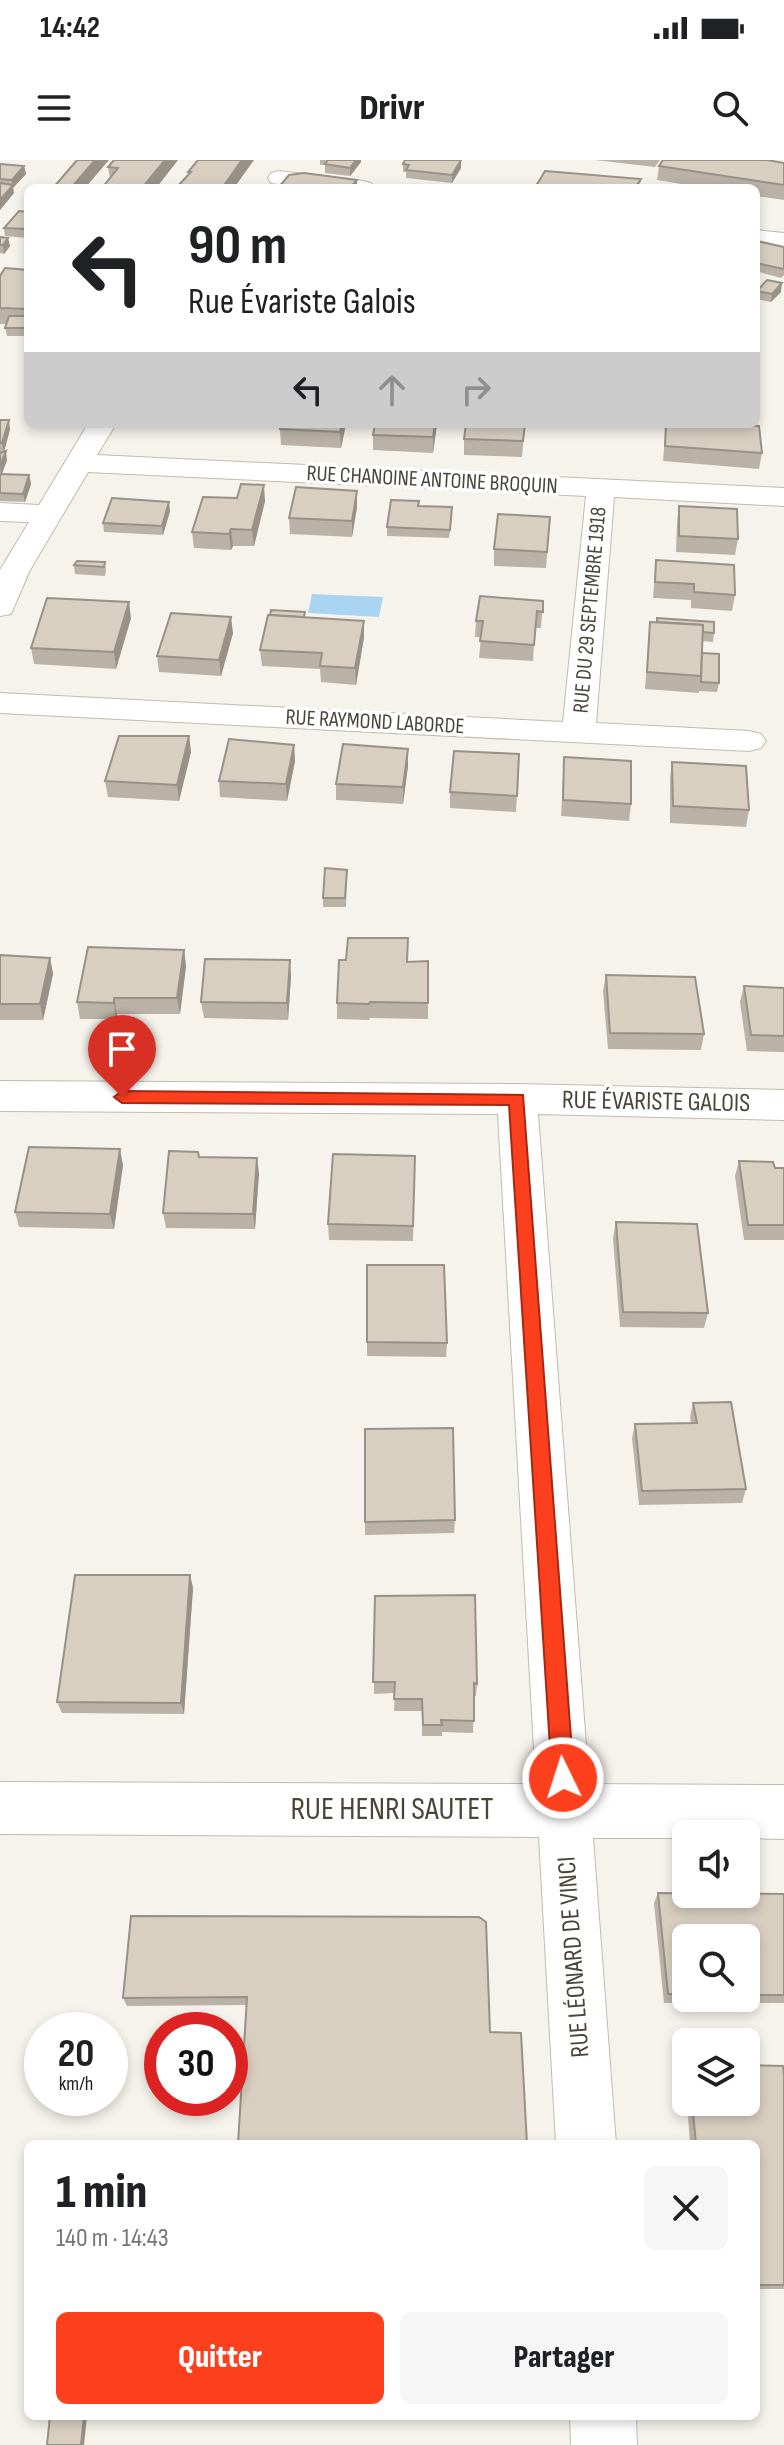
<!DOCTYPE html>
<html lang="fr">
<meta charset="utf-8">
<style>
:root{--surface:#fff;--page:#f6f6f6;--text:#202124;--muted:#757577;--accent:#fc3f1d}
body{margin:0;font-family:"Sofia Sans Condensed",sans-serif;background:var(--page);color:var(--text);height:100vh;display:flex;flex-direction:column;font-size:30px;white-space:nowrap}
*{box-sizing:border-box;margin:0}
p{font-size:26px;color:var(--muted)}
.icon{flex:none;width:44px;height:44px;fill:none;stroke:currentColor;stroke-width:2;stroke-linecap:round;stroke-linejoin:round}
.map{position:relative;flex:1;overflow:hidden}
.panel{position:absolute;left:24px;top:1980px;width:736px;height:280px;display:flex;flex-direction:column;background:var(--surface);border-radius:12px;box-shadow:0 4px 12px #0003}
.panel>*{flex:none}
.guide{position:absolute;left:24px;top:24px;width:736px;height:244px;border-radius:12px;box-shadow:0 4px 12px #0003;background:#fff;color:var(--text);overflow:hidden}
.tools{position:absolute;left:672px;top:1660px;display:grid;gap:16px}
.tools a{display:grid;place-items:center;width:88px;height:88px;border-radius:12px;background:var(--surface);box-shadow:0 4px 12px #0003;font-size:40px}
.speed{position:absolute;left:24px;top:1852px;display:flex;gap:16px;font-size:40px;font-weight:700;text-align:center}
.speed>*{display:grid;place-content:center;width:104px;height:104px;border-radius:50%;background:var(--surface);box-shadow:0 4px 12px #0003;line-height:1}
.speed small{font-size:20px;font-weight:400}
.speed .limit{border:12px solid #d22;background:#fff;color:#111}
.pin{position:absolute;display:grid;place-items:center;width:68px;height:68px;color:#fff;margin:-82px -34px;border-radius:50% 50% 50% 0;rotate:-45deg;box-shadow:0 0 8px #0007}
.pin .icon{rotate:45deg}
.me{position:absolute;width:88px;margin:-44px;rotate:356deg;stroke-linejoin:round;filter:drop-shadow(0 0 6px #0008)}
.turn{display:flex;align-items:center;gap:28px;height:168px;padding:0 32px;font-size:36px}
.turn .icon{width:104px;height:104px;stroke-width:2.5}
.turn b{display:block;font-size:56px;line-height:68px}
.lanes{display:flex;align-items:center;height:76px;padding:0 32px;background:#0003;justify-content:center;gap:40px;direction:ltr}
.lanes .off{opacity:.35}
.round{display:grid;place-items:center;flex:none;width:84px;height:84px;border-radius:12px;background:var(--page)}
.head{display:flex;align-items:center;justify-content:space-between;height:136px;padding:0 32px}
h1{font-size:48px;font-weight:800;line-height:60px}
.cta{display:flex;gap:16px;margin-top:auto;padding:16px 32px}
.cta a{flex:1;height:92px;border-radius:12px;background:var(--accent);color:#fff;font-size:32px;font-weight:800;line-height:92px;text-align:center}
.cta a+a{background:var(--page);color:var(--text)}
.status{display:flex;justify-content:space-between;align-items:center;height:56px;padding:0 40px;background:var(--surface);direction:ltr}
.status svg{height:22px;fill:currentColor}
header{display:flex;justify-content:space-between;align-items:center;height:104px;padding:0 32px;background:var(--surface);font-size:36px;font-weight:800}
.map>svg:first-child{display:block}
.water{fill:#a9d4f2}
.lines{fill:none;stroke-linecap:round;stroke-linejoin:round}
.minor-casing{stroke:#c2bbae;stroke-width:2}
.minor{fill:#fff;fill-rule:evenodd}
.wall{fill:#bab2a6;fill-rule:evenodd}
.shaded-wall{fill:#979187}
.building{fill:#d8cfc1;stroke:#979187;stroke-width:2}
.route{fill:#fc3f1d;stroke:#a42913;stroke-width:2}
.labels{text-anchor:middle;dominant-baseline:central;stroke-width:7;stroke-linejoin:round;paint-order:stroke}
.far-street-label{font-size:22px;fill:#4b4439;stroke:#fff}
.street-label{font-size:26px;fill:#4b4439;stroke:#fff}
.near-street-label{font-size:32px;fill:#4b4439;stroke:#fff}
</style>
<div class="status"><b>14:42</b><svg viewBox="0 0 49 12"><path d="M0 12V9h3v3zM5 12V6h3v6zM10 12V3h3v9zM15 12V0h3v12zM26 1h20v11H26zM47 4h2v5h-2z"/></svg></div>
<header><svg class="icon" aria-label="menu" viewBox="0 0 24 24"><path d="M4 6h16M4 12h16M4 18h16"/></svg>Drivr<svg class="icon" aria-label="search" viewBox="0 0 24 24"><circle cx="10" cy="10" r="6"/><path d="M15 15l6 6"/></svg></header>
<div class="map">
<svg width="784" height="2285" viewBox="0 0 784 2285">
<rect width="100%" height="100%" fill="#f6f3ec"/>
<polygon class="water" points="312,434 383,437 379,457 308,453"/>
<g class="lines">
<defs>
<g id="minor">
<polygon points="279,11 363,21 371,23 374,28 306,28 271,23 268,18 271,13"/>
<polygon points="756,70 784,73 784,87 756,84"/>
<polygon points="88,264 116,264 97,295 784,328 784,346 614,337 596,563 749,571 761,574 766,581 761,588 749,591 0,553 0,533 563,562 586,336 88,312 30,410 11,454 0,456 0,410 29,362 0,361 0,343 39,345"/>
<polygon points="0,921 517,924 784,930 784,960 538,954 589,1624 784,1625 784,1679 746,1678 746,1674 686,1674 686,1678 593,1678 616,1984 556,1984 539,1677 0,1674 0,1622 536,1624 498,954 0,951"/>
<polygon points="570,2256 636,2256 637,2285 571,2285"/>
</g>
</defs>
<use href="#minor" class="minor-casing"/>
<use href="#minor" class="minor"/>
</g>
<g class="wall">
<polygon points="114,0 178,0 156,28 102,28 110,19 108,7"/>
<polygon points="320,0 361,0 361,2 350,16 325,13 325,5 320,5"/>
<polygon points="461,0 461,8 452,23 406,18 406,12 403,12 403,4"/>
<polygon points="595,0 660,0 655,7"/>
<polygon points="784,3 784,40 756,36 756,28 706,28 657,20 659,6"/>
<polygon points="0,4 24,6 26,14 13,28 14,33 0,50"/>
<polygon points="641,19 639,28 536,28 536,26"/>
<polygon points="28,52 28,78 5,76 4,68"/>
<polygon points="0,77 10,86 4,94 0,93"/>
<polygon points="756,82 784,87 784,115 781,118 756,111"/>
<polygon points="28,110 28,176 7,176 5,168 7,164 0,164 0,116"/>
<polygon points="757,131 781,132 771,142 756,139"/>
<polygon points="0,260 10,269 4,292 7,300 2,314 29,315 31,324 25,342 0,341 0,293 3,292 0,292"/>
<polygon points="346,264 341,288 281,285 280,269"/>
<polygon points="375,264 437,264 433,293 373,290 373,275"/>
<polygon points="525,264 522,297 464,295 464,279"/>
<polygon points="666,264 762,293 759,309 663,301"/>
<polygon points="237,338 265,341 254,386 233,386 231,390 194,388 192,372"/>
<polygon points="419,346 452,356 449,378 387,376 387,367"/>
<polygon points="679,346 738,379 735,395 676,392 677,362"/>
<polygon points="357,347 352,377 290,374 289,358"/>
<polygon points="170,351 163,375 104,372 103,363"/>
<polygon points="550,357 546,408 494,406 494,389"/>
<polygon points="656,400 735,435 732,451 691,448 691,440 653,438"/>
<polygon points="105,402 106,411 105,416 75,414 74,405"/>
<polygon points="543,441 541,468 535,468 533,501 479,498 481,477 475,477 476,461"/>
<polygon points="305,452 305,457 364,461 364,477 356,525 321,522 320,509 262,506 260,490"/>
<polygon points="131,458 116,509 34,504 31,488"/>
<polygon points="650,462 714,473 713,482 702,481 702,493 719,523 717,532 699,531 699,533 645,529"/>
<polygon points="233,473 221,516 159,512 157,496"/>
<polygon points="189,576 191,592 179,641 108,637 105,621"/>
<polygon points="294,585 295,601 287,641 220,637 219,621"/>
<polygon points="519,594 516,652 450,648 450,632"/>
<polygon points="564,597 631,644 629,661 561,656"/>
<polygon points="672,602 749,650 746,667 670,663 670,618"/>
<polygon points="408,606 403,644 336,640 336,624"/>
<polygon points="347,710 346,747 323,747 323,738"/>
<polygon points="184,790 186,806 180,854 117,854 116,859 80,859 77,842"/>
<polygon points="0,795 50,798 53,814 43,860 0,860"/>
<polygon points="428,801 428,859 370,858 369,860 337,859 337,843 407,802"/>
<polygon points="606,815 704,874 701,890 608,889 603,831"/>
<polygon points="291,816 288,860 204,858 201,842"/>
<polygon points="744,826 784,828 784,892 747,891 740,842"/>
<polygon points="415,996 413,1081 329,1080 328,1064"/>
<polygon points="199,997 259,1013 255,1069 166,1068 163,1053"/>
<polygon points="739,1001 775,1008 784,1008 784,1080 744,1080 735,1016"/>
<polygon points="123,1005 114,1069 19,1067 15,1052"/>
<polygon points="616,1062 708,1153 704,1168 620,1167 613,1078"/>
<polygon points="367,1105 447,1183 446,1197 367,1196"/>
<polygon points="693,1243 746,1329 742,1343 639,1345 632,1278 635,1264 691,1263 690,1257"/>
<polygon points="365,1269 455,1360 454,1373 365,1375"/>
<polygon points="190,1415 193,1428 184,1554 62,1553 57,1542"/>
<polygon points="375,1436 477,1524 476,1536 474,1535 473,1573 442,1572 442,1576 422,1576 422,1551 394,1551 395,1533 374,1534"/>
<path d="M 658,1733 L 784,1734 L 784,1843 L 664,1843 L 654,1743 ZM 686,1778 L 746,1778 L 746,1838 L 686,1838 Z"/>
<polygon points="131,1756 490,1872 527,1984 246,1845 127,1846 123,1838"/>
<polygon points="686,1909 686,1934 684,1912"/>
<polygon points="784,1909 784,2129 756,2129 756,1984 690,1984 687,1942 746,1942"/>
</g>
<g class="shaded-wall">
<polygon points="95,0 109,0 85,28 71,28"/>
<polygon points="165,0 178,0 156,28 142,28"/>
<polygon points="242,0 254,0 234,28 222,28"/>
<polygon points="356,0 361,0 361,2 350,16 350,8"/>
<polygon points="461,0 461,8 452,23 452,15"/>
<polygon points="24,6 26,14 13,28 14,33 0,50 0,40 12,25 12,20"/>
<polygon points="357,20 357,28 350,28"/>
<polygon points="8,78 10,86 4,94 3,85"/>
<polygon points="782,123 781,132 771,142 772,134"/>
<polygon points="9,260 10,269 4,292 2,283"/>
<polygon points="342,264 346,264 341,288 340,272"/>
<polygon points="435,264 437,264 433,293 433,277"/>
<polygon points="6,291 7,300 1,316 0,305"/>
<polygon points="29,315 31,324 25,342 23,334"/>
<polygon points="264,325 265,341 254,386 252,370"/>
<polygon points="357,331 357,347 352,377 352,361"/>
<polygon points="169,342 170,351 163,375 162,366"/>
<polygon points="231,369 233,386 231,390 229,374"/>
<polygon points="129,442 131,458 116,509 114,492"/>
<polygon points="231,457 233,473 221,516 219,500"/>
<polygon points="364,461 364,477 356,525 355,508"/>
<polygon points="189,576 191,592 179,641 177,625"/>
<polygon points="294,585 295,601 287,641 286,624"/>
<polygon points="408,589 408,606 403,644 403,627"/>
<polygon points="184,790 186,806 180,854 177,838"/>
<polygon points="50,798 53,814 43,860 40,844"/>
<polygon points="290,800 291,816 288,860 287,843"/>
<polygon points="114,838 117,854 116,859 114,843"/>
<polygon points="120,989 123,1005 114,1069 110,1054"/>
<polygon points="257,998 259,1013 255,1069 253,1054"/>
<polygon points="190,1415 193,1428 184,1554 181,1543"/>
<polygon points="84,2256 87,2256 84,2285 81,2285"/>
</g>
<g class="building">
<polygon points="77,0 95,0 71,28 53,28"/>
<polygon points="114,0 165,0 142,28 102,28 118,8 108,7"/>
<polygon points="198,0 242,0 222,28 176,28 191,12 188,12"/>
<polygon points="328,0 356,0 350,8 325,4"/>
<polygon points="405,0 461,0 452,15 406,10 409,5 403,4"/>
<polygon points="663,0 767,0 784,3 784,25 659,6"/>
<polygon points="0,4 24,6 12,20 0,19"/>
<polygon points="545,11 641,19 635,28 612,25 610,28 556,28 536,26"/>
<polygon points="304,13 357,20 350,28 278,28 289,15"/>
<polygon points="0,23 13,25 0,40"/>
<polygon points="19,51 28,52 27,69 4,68"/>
<polygon points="0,77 8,78 3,85 0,85"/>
<polygon points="757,81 784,87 784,108 783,109 756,103"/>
<polygon points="5,108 28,110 28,149 0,148 0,116"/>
<polygon points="767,120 782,123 772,134 757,131"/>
<polygon points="9,156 28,156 28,168 5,168"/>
<polygon points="0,260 9,260 2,283 0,283"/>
<polygon points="281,264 342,264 340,272 280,269"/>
<polygon points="375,264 435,264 433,277 373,275"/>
<polygon points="466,264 525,264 523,281 464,279"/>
<polygon points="666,264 715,264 759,266 762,293 665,286"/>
<polygon points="6,291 0,305 0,293"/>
<polygon points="0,314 29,315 23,334 0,333"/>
<polygon points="241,324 264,325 252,370 231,369 229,374 192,372 203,337 237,338"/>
<polygon points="296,327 357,331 352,361 289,358"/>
<polygon points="112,338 169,342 162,366 103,363"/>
<polygon points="391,340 419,341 418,346 452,347 450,370 387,367"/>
<polygon points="679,346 737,349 738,379 679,376"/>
<polygon points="498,354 550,357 547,392 494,389"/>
<polygon points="656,400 734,405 735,435 694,432 694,424 655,422"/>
<polygon points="77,401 105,402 104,407 74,405"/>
<polygon points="480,436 543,441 543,452 537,451 534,485 480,481 483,461 476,461"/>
<polygon points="47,438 129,442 114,492 31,488"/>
<polygon points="271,450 305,452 304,457 270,455"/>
<polygon points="171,453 231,457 219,500 157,496"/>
<polygon points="268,455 364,461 355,508 320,506 322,493 260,490"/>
<polygon points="657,458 714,462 714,473 703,472 703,465 657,462"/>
<polygon points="650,462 703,465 701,516 647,512"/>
<polygon points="702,493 719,494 719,523 701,522"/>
<polygon points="119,576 189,576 177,625 105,621"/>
<polygon points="229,579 294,585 286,624 219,621"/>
<polygon points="343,584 408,589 403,627 336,624"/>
<polygon points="454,591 519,594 517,636 450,632"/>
<polygon points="564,597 631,601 631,644 563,640"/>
<polygon points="672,602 746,606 749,650 673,646"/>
<polygon points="325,708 347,710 345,738 323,738"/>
<polygon points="348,778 408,778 407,802 428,801 428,843 370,842 369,844 337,843 339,800 346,800"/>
<polygon points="88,787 184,790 177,838 114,838 114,843 77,842"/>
<polygon points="0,795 50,798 40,844 0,844"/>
<polygon points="205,799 290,800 287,843 201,842"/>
<polygon points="606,815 695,817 704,874 610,873"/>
<polygon points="744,826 784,828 784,876 751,875"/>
<polygon points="29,987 120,989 110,1054 15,1052"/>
<polygon points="169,991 198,992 199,997 257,998 253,1054 163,1053"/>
<polygon points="333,994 415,996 413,1066 328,1064"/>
<polygon points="739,1001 773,1002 775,1008 784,1008 784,1065 748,1065"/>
<polygon points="616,1062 697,1064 708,1153 623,1152"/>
<polygon points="367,1105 444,1105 447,1183 367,1182"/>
<polygon points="731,1242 746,1329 642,1331 635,1264 697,1263 693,1243"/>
<polygon points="453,1268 455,1360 365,1362 365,1269"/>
<polygon points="75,1415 190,1415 181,1543 57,1542"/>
<polygon points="475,1435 477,1524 474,1523 474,1561 441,1560 442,1565 423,1565 422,1539 394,1539 395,1522 373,1522 375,1436"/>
<polygon points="658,1733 784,1734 784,1835 746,1835 746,1778 686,1778 686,1834 668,1834"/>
<polygon points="131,1756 479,1757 486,1762 490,1872 521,1873 527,1984 238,1984 247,1837 123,1838"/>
<polygon points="746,1905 783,1906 784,1915 784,2125 756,2125 756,1984 696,1984 692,1942 746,1942"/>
<polygon points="50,2256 84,2256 81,2285 47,2285"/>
</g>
<polygon class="route" points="122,931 523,935 574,1618 571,1625 563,1628 555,1625 552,1618 509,945 122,943 114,937"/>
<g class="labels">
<g class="far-street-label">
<text transform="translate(432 320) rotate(3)">RUE CHANOINE ANTOINE BROQUIN</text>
<text transform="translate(590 450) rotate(-85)">RUE DU 29 SEPTEMBRE 1918</text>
<text transform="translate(375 562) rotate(3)">RUE RAYMOND LABORDE</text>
</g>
<g class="street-label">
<text transform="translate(656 942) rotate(1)">RUE ÉVARISTE GALOIS</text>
<text transform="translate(574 1797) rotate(-94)">RUE LÉONARD DE VINCI</text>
</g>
<g class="near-street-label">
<text x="392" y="1649">RUE HENRI SAUTET</text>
</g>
</g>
</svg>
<div class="tools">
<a><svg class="icon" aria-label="sound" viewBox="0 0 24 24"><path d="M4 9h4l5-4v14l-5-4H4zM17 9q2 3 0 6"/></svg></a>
<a><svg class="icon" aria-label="search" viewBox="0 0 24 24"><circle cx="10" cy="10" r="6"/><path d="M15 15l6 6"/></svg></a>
<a><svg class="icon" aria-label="layers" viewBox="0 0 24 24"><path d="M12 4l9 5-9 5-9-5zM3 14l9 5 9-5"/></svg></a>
</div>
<div class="speed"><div>20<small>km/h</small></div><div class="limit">30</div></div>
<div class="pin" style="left:122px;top:937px;background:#d93025"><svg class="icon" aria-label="arrive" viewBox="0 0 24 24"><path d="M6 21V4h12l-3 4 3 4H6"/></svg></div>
<svg class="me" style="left:563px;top:1618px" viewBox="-20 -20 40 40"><circle r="17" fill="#fc3f1d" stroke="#fff" stroke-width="3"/><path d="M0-11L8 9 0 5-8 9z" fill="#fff"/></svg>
<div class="guide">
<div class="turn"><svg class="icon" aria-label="left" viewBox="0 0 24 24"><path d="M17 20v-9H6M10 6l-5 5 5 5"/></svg><div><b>90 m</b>Rue Évariste Galois</div></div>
<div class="lanes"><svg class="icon" aria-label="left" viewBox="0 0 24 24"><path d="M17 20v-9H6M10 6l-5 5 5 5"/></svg><svg class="icon off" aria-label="ahead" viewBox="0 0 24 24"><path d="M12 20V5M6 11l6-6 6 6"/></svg><svg class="icon off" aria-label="right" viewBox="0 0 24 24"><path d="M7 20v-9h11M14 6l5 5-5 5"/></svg></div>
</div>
<section class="panel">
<div class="head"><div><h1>1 min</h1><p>140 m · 14:43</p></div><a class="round"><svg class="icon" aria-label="close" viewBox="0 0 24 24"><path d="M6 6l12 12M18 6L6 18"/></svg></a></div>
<div class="cta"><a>Quitter</a><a>Partager</a></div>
</section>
</div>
